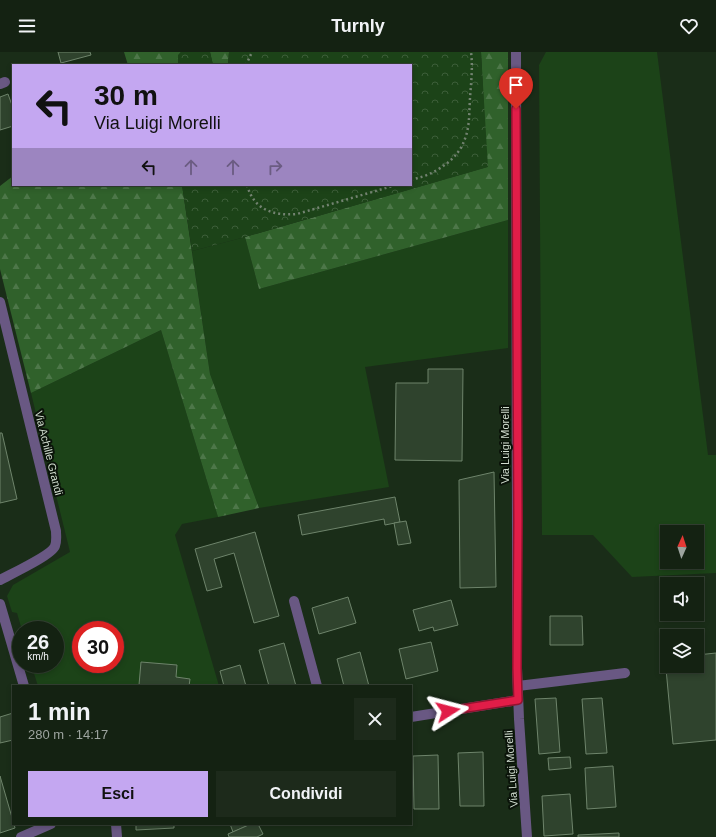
<!DOCTYPE html>
<html lang="it">
<meta charset="utf-8">
<style>
:root{--surface:#142212;--page:#1d2a1b;--text:#f1f3f6;--muted:#9da49f;--line:#333f32;--accent:#c4a7f1}
body{margin:0;font-family:Helvetica,sans-serif;background:var(--page);color:var(--text);height:100vh;display:flex;flex-direction:column;font-size:15px;white-space:nowrap}
*{box-sizing:border-box;margin:0}
p{font-size:13px;color:var(--muted)}
.icon{flex:none;width:22px;height:22px;fill:none;stroke:currentColor;stroke-width:2;stroke-linecap:round;stroke-linejoin:round}
.map{position:relative;flex:1;overflow:hidden}
.side{position:absolute;left:12px;top:633px;width:400px;height:140px;display:flex;flex-direction:column;background:var(--surface);border-radius:0px;box-shadow:0 2px 6px #0003,0 0 0 1px var(--line)}
.side>*{flex:none}
.top-card{position:absolute;left:12px;top:12px;width:400px;height:122px;border-radius:0px;box-shadow:0 2px 6px #0003,0 0 0 1px var(--line);background:#c4a7f1;color:#111;overflow:hidden}
.needle{width:26px;rotate:3deg}
.tools{position:absolute;left:660px;top:473px;display:grid;gap:8px}
.tools a{display:grid;place-items:center;width:44px;height:44px;border-radius:0px;background:var(--surface);box-shadow:0 2px 6px #0003,0 0 0 1px var(--line);font-size:20px}
.speed{position:absolute;left:12px;top:569px;display:flex;gap:8px;font-size:20px;font-weight:700;text-align:center}
.speed>*{display:grid;place-content:center;width:52px;height:52px;border-radius:50%;background:var(--surface);box-shadow:0 2px 6px #0003,0 0 0 1px var(--line);line-height:1}
.speed small{font-size:10px;font-weight:400}
.speed .limit{border:6px solid #d22;background:#fff;color:#111}
.pin{position:absolute;display:grid;place-items:center;width:34px;height:34px;color:#fff;margin:-41px -17px;border-radius:50% 50% 50% 0;rotate:-45deg;box-shadow:0 0 4px #0007}
.pin .icon{rotate:45deg}
.me{position:absolute;width:44px;margin:-22px;rotate:81deg;stroke-linejoin:round;filter:drop-shadow(0 0 3px #0008)}
.turn{display:flex;align-items:center;gap:14px;height:84px;padding:0 16px;font-size:18px}
.turn .icon{width:52px;height:52px;stroke-width:2.5}
.turn b{display:block;font-size:28px;line-height:34px}
.lanes{display:flex;align-items:center;height:38px;padding:0 16px;background:#0003;justify-content:center;gap:20px;direction:ltr}
.lanes .off{opacity:.35}
.round{display:grid;place-items:center;flex:none;width:42px;height:42px;border-radius:0px;background:var(--page)}
.summary{display:flex;align-items:center;justify-content:space-between;height:68px;padding:0 16px}
h1{font-size:24px;font-weight:600;line-height:30px}
.button{display:flex;gap:8px;margin-top:auto;padding:8px 16px}
.button a{flex:1;height:46px;border-radius:0px;background:var(--accent);color:#111;font-size:16px;font-weight:600;line-height:46px;text-align:center}
.button a+a{background:var(--page);color:var(--text)}
header{display:flex;justify-content:space-between;align-items:center;height:52px;padding:0 16px;background:var(--surface);font-size:18px;font-weight:600}
.map>svg:first-child{display:block}
.green{fill:#1c4318;fill-rule:evenodd}
.forest{fill:url(#forest-firs)}
.park{fill:url(#park-crowns)}
.building{fill:#2f432d;stroke:#6e846b}
.lines{fill:none;stroke-linecap:round;stroke-linejoin:round}
.path{stroke:#738371;stroke-width:2.5;stroke-dasharray:2 3;stroke-linecap:butt}
.minor{stroke:#695883;stroke-width:10}
.route-casing{stroke:#92132f;stroke-width:10}
.route{stroke:#e11d48;stroke-width:7}
.labels{text-anchor:middle;dominant-baseline:central;stroke-width:4;stroke-linejoin:round;paint-order:stroke}
.street-label{font-size:11px;fill:#d2ded0;stroke:#0a1309}
</style>
<header><svg class="icon" aria-label="menu" viewBox="0 0 24 24"><path d="M4 6h16M4 12h16M4 18h16"/></svg>Turnly<svg class="icon" aria-label="heart" viewBox="0 0 24 24"><path d="M12 20l-8-8c-3-5 5-10 8-4 3-6 11-1 8 4z"/></svg></header>
<div class="map">
<svg width="716" height="785" viewBox="0 0 716 785">
<defs>
<pattern id="forest-firs" width="22" height="20" patternUnits="userSpaceOnUse"><rect width="22" height="20" fill="#30612b"/><path d="M5 1l3.5 6h-7zM16 11l3.5 6h-7z" fill="#4d7749"/></pattern>
<pattern id="park-crowns" width="20" height="18" patternUnits="userSpaceOnUse"><rect width="20" height="18" fill="#1c4318"/><path d="M2 6a3 3 0 1 1 6 0M12 15a3 3 0 1 1 6 0" fill="none" stroke="#3c5e39"/></pattern>
</defs>
<rect width="100%" height="100%" fill="#1a2d18"/>
<g class="green">
<path d="M 546,0 L 657,0 L 708,403 L 716,403 L 716,521 L 632,525 L 593,483 L 542,483 L 539,13 ZM 667,480 L 697,480 L 697,510 L 667,510 Z"/>
<polygon points="508,168 508,296 365,315 389,435 259,456 210,322 192,199 245,185 259,237"/>
<path d="M 161,278 L 218,465 L 182,472 L 175,483 L 219,634 L 38,634 L 31,612 L 55,612 L 55,578 L 22,578 L 17,561 L 12,560 L 7,544 L 13,533 L 70,500 L 31,341 ZM 81,578 L 115,578 L 115,612 L 81,612 Z"/>
</g>
<g class="forest">
<polygon points="124,0 181,0 178,4 178,13 128,13"/>
<polygon points="210,0 229,0 228,13 213,13"/>
<polygon points="481,0 508,0 508,168 259,237 245,185 487,115"/>
<polygon points="13,124 13,133 182,133 210,322 259,456 218,465 161,278 31,341 0,217 0,134"/>
</g>
<g class="park">
<polygon points="181,0 210,0 213,13 178,13 178,3"/>
<polygon points="229,0 481,0 488,115 245,185 192,199 182,133 411,133 411,13 228,13"/>
</g>
<g class="building">
<polygon points="58,0 90,0 91,3 61,11"/>
<polygon points="8,42 13,56 13,74 0,78 0,45"/>
<polygon points="428,317 463,317 462,409 395,408 396,331 428,331"/>
<polygon points="0,381 2,381 17,447 0,451"/>
<polygon points="494,420 496,535 460,536 459,428"/>
<polygon points="395,445 400,470 385,473 384,467 302,483 298,463"/>
<polygon points="406,469 411,491 398,493 394,471"/>
<polygon points="255,480 279,564 254,571 234,501 214,507 222,535 207,539 195,497"/>
<polygon points="348,545 356,571 319,582 312,556"/>
<polygon points="451,548 458,573 434,579 433,575 419,579 413,558"/>
<polygon points="550,564 582,564 583,593 550,593"/>
<polygon points="431,590 438,619 406,627 399,597"/>
<polygon points="284,591 296,634 269,634 259,598"/>
<polygon points="360,600 369,634 344,634 337,607"/>
<polygon points="716,601 716,688 673,692 665,606 667,605 667,614 697,614 697,603"/>
<polygon points="141,610 177,613 176,625 190,627 189,634 146,634 139,633"/>
<polygon points="240,613 246,634 224,634 220,619"/>
<polygon points="556,646 560,700 539,702 535,647"/>
<polygon points="602,646 607,701 586,702 582,647"/>
<polygon points="13,661 13,688 0,691 0,665"/>
<polygon points="483,700 484,754 460,754 458,701"/>
<polygon points="438,703 439,757 414,757 413,704"/>
<polygon points="570,705 571,716 549,718 548,706"/>
<polygon points="613,714 616,755 587,757 585,716"/>
<polygon points="0,724 13,769 13,772 14,772 15,776 0,781"/>
<polygon points="570,742 573,782 544,784 542,744"/>
<polygon points="136,772 174,772 174,776 136,778"/>
<polygon points="230,772 251,772 233,780"/>
<polygon points="251,772 258,772 263,782 257,785 229,785 228,782"/>
<polygon points="619,781 619,785 578,785 578,783"/>
</g>
<g class="lines">
<g class="path">
<polyline points="246,13 252,0"/>
<path d="M 411,128 C 417,126 423,125 429,122 C 443,116 459,104 464,89 C 470,76 469,61 470,46 C 471,31 473,15 471,0"/>
<path d="M 247,133 C 254,158 273,164 297,162 L 396,133"/>
</g>
<g class="minor">
<polyline points="516,0 517,485 517,616 519,667 527,785"/>
<polyline points="0,32 5,30"/>
<path d="M 0,250 L 56,479 C 56,484 57,489 55,494 C 52,503 11,522 0,528"/>
<polyline points="294,549 317,634"/>
<polyline points="0,552 24,634"/>
<polyline points="518,634 625,621"/>
<polyline points="411,665 518,648"/>
<polyline points="116,772 117,785"/>
<polyline points="21,785 51,772"/>
</g>
</g>
<g class="lines">
<defs>
<polyline id="route" points="448,659 518,648 517,616 518,469 516,57"/>
</defs>
<use href="#route" class="route-casing"/>
<use href="#route" class="route"/>
</g>
<g class="labels">
<g class="street-label">
<text transform="translate(505 393) rotate(-90)">Via Luigi Morelli</text>
<text transform="translate(49 401) rotate(76)">Via Achille Grandi</text>
<text transform="translate(511 717) rotate(-94)">Via Luigi Morelli</text>
</g>
</g>
</svg>
<div class="tools">
<a><svg class="needle" viewBox="-14 -14 28 28"><path d="M0-13l5 13h-10z" fill="#e53935"/><path d="M0 13l5-13h-10z" fill="#9da49f"/></svg></a>
<a><svg class="icon" aria-label="sound" viewBox="0 0 24 24"><path d="M4 9h4l5-4v14l-5-4H4zM17 9q2 3 0 6"/></svg></a>
<a><svg class="icon" aria-label="layers" viewBox="0 0 24 24"><path d="M12 4l9 5-9 5-9-5zM3 14l9 5 9-5"/></svg></a>
</div>
<div class="speed"><div>26<small>km/h</small></div><div class="limit">30</div></div>
<div class="pin" style="left:516px;top:57px;background:#d93025"><svg class="icon" aria-label="arrive" viewBox="0 0 24 24"><path d="M6 21V4h12l-3 4 3 4H6"/></svg></div>
<svg class="me" style="left:448px;top:659px" viewBox="-20 -20 40 40"><path d="M0-17L14 15 0 8-14 15z" fill="#e11d48" stroke="#fff" stroke-width="4"/></svg>
<div class="top-card">
<div class="turn"><svg class="icon" aria-label="left" viewBox="0 0 24 24"><path d="M17 20v-9H6M10 6l-5 5 5 5"/></svg><div><b>30 m</b>Via Luigi Morelli</div></div>
<div class="lanes"><svg class="icon" aria-label="left" viewBox="0 0 24 24"><path d="M17 20v-9H6M10 6l-5 5 5 5"/></svg><svg class="icon off" aria-label="ahead" viewBox="0 0 24 24"><path d="M12 20V5M6 11l6-6 6 6"/></svg><svg class="icon off" aria-label="ahead" viewBox="0 0 24 24"><path d="M12 20V5M6 11l6-6 6 6"/></svg><svg class="icon off" aria-label="right" viewBox="0 0 24 24"><path d="M7 20v-9h11M14 6l5 5-5 5"/></svg></div>
</div>
<section class="side">
<div class="summary"><div><h1>1 min</h1><p>280 m · 14:17</p></div><a class="round"><svg class="icon" aria-label="close" viewBox="0 0 24 24"><path d="M6 6l12 12M18 6L6 18"/></svg></a></div>
<div class="button"><a>Esci</a><a>Condividi</a></div>
</section>
</div>
